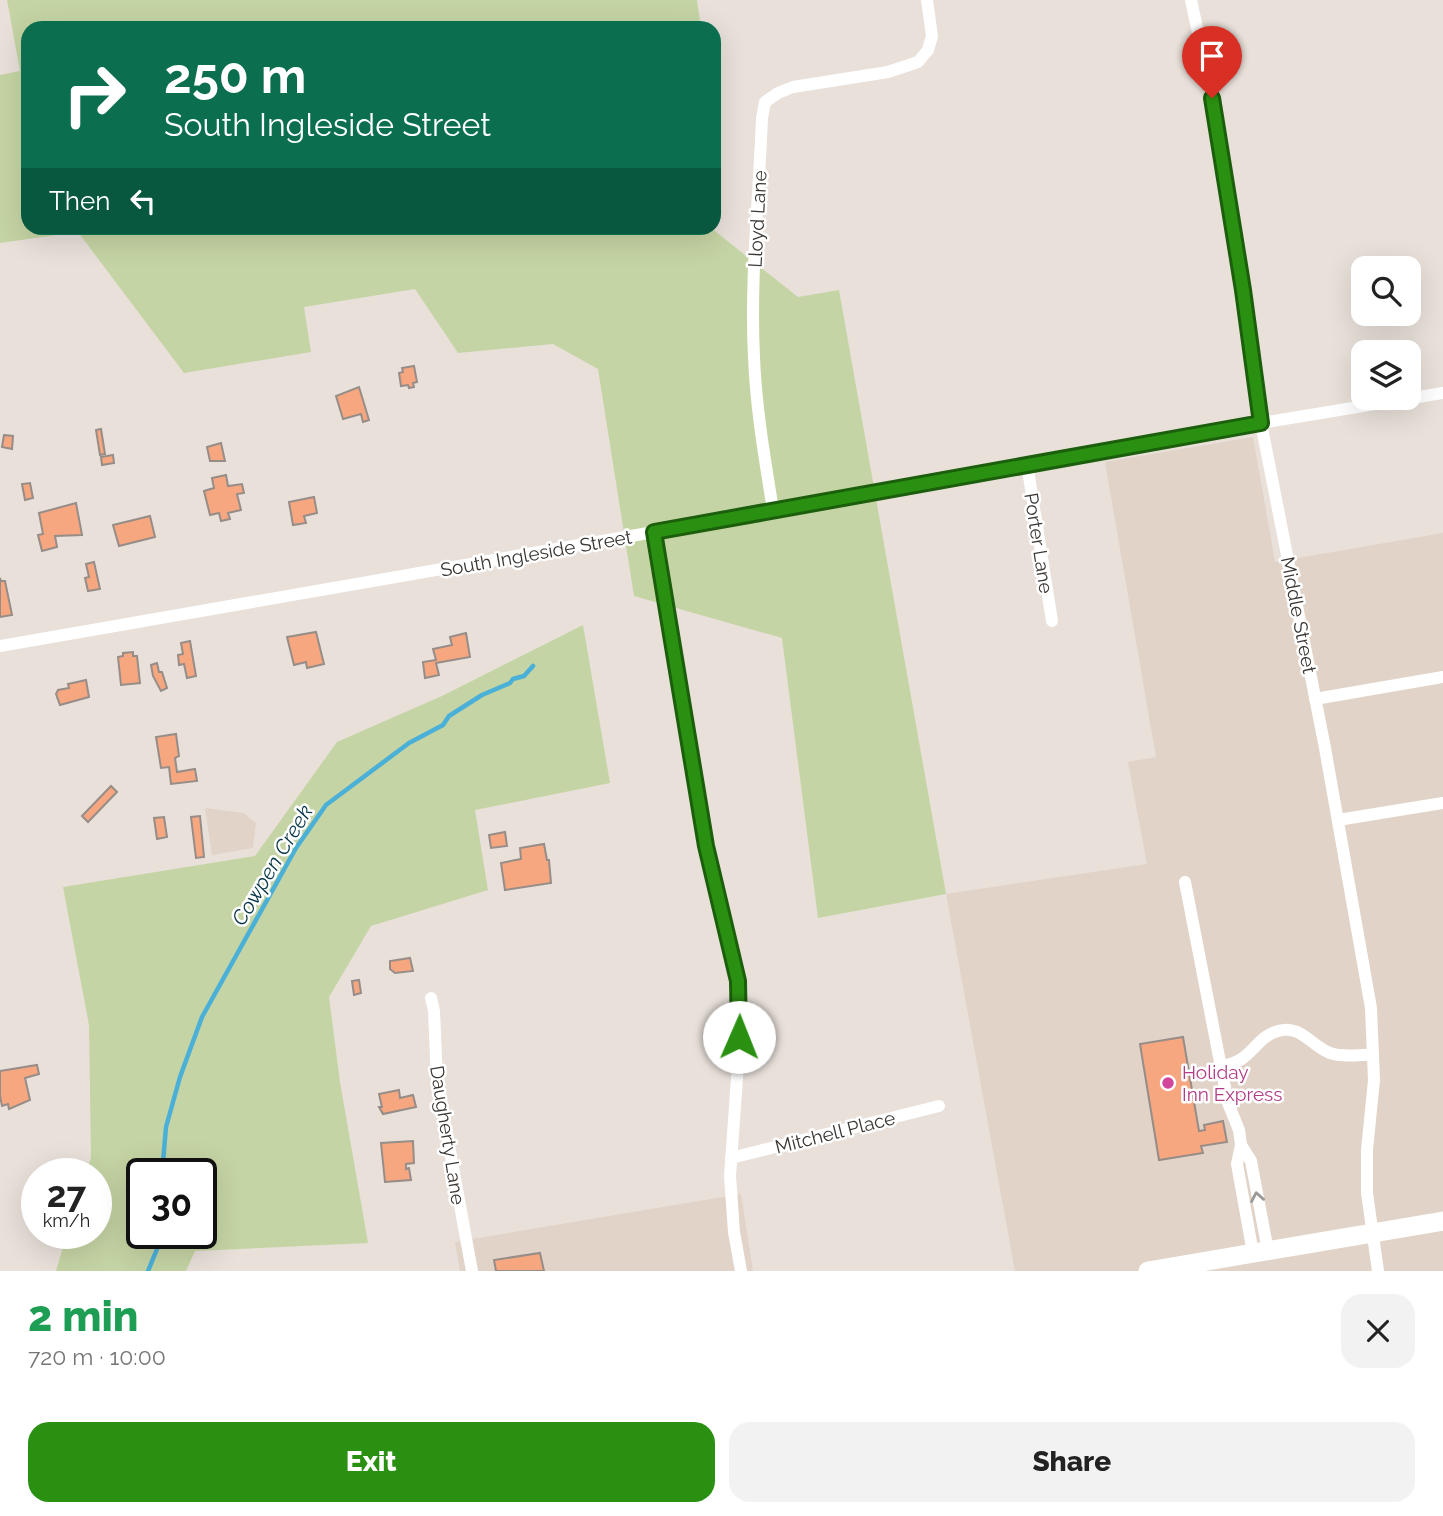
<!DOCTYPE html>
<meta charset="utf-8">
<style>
:root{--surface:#fff;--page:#f2f2f2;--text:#222;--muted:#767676;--accent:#2a9011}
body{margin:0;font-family:Raleway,sans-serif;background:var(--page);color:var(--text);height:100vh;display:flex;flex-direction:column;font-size:26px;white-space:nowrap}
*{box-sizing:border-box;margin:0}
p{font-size:23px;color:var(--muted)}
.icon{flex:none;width:38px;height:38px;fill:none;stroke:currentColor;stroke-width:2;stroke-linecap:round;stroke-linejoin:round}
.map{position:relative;height:1271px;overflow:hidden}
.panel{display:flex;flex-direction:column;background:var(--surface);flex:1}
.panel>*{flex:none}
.top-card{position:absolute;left:21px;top:21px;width:700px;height:214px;border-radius:21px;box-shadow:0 7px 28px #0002;background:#0b6e4f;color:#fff;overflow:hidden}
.buttons{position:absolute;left:1351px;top:256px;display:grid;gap:14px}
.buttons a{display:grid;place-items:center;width:70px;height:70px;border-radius:14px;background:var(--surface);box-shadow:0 7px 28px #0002;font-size:35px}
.speed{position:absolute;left:21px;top:1158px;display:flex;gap:14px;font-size:35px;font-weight:700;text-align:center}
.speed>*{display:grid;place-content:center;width:91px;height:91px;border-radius:50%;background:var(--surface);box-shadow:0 7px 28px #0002;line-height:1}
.speed small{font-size:18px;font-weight:400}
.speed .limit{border:4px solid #111;border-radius:10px;background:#fff;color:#111}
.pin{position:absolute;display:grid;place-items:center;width:60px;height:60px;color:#fff;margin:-72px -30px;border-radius:50% 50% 50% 0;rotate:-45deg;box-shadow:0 0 7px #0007}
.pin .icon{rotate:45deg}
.me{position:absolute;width:77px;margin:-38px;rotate:1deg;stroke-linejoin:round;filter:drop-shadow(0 0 5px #0008)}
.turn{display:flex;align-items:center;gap:24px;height:147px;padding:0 28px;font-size:32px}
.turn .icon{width:91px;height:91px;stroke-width:2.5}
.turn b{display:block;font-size:49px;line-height:60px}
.then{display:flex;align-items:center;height:66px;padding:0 28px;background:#0003;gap:14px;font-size:26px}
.round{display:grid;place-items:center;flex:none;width:74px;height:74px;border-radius:21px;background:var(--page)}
.head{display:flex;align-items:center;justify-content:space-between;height:119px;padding:0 28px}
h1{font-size:42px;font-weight:800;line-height:52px;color:#1e9e55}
.button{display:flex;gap:14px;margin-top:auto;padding:14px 28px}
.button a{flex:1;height:80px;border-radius:21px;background:var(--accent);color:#fff;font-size:28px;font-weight:800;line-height:80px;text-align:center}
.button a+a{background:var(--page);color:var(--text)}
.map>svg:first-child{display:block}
.built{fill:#e1d3c7}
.green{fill:#c5d4a4;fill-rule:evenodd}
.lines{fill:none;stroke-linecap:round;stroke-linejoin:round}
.stream{stroke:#4ab0d7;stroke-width:4.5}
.building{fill:#f7a780;stroke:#968d88;stroke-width:2}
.street{stroke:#fff;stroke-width:12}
.primary{stroke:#fff;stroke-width:19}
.oneway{stroke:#9c9a99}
.route-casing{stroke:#1b5e0b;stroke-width:18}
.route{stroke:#2a9011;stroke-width:12}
.hotel-dot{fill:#d1479c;stroke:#fff;stroke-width:2.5}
.labels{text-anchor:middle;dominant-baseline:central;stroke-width:5;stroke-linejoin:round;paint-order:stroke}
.street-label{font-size:19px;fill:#393633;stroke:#fff}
.hotel-label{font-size:19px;fill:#b23c85;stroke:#fff;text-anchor:start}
.water-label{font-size:21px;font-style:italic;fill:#073647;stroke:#fff}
</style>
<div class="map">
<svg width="1443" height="1271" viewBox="0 0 1443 1271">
<rect width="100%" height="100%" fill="#e8e0d9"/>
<g class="built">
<polygon points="1253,437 1275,562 1443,533 1443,1271 1015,1271 946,894 1147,864 1128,762 1156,757 1105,462"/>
<polygon points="205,808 243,813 256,823 253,848 212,855"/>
<polygon points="741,1194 753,1271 460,1271 455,1242"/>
</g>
<g class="green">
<polygon points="7,0 697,0 701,28 28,28 28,228 711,228 798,297 839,290 946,894 818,918 782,638 634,596 598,369 553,344 458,353 415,289 304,307 311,352 184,373 78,232 0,243 0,75 20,71"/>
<path d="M 583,625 L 610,783 L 475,810 L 488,890 L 371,926 L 329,997 L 340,1082 L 368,1243 L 195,1251 L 186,1271 L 56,1271 L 67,1234 L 96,1234 L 96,1174 L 86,1174 L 91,1158 L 89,1025 L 63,887 L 255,856 L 337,742 L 442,696 ZM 142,1174 L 201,1174 L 201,1234 L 142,1234 Z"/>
</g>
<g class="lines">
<g class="stream">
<polyline points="162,1174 166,1127 180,1077 202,1017 296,848 326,805 409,743 443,725 449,716 482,695 510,683 513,679 524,676 533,666"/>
<polyline points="148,1271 157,1249 157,1234"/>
</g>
</g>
<g class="building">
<polygon points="414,366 417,382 413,383 414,387 409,388 408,385 401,386 399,373 403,372 402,368"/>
<polygon points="359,387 369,420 363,422 361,414 343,419 336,396"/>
<polygon points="101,429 105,454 100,455 96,430"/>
<polygon points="4,435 13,436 12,449 2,447"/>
<polygon points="221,443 225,461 210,461 207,447"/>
<polygon points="113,455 114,463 102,465 101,457"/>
<polygon points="226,475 228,486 242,484 244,493 237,494 241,510 228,513 230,519 221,521 219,513 210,515 204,491 214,488 212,478"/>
<polygon points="30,483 33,498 25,500 22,484"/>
<polygon points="314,497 317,513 304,516 306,523 293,525 289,502"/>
<polygon points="76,503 82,535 55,536 57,547 42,551 38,535 43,534 39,513"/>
<polygon points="150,516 155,537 119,546 113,525"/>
<polygon points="94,562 100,589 88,591 85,578 89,577 86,564"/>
<polygon points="0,578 1,581 5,581 6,586 12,615 0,617"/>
<polygon points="316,632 324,664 307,668 306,662 294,665 287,637"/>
<polygon points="466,633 470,657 436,663 439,675 425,678 423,662 436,660 433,649 452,645 450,637"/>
<polygon points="190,641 196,676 187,678 184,664 179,665 178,655 183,654 181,643"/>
<polygon points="133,652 133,656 137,656 140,683 121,685 118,657 123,656 123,653"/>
<polygon points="157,663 159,672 162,672 167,688 161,691 153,676 151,665"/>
<polygon points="86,680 89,697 60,705 56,694 58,690 69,688 68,684"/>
<polygon points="176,734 179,756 175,758 177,772 195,769 197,781 171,784 169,767 161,768 156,737"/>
<polygon points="111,786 117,792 88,822 82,816"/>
<polygon points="200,816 204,857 196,858 191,817"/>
<polygon points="164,817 167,837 157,839 154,818"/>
<polygon points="505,832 507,846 491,848 489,835"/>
<polygon points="544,844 547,860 549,860 551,883 505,890 501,863 521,859 520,848"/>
<polygon points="410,958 413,971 395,973 390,969 390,961"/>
<polygon points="359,980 361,993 354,995 352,981"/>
<polygon points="1183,1037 1199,1131 1205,1130 1204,1125 1223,1121 1227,1142 1201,1146 1203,1153 1159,1160 1140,1044"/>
<polygon points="37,1065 39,1074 25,1078 30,1100 9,1109 8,1104 2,1106 0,1096 0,1071"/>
<polygon points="399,1090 400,1098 413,1095 416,1107 383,1114 379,1107 382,1107 379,1094"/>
<polygon points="413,1141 414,1163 406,1164 406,1169 409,1168 411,1180 385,1182 381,1143"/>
<polygon points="540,1253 544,1271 496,1271 494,1260"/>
</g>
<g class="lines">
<g class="street">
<polyline points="1191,0 1212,98 1230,207 1261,423 1325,748 1371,1008 1374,1080 1367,1150 1367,1193 1378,1271"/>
<polyline points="1027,464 1052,621"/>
<path d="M 773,510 C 765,460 756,409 754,357 C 750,277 759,197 762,118 L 765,102 L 778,93 L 793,87 L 888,72 L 918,62 L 928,50 L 932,36 L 927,0"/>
<polyline points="654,532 706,846 738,981 740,1009 738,1064 730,1176 734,1232 741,1271"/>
<polyline points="0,646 654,532 1261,423 1443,393"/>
<polyline points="1315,699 1443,677"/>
<polyline points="1338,820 1443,803"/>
<polyline points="1185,882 1228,1103 1239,1130 1241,1145 1237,1164 1253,1253"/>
<polyline points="431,998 434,1011 437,1080 472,1271"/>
<path d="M 1220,1066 C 1253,1063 1253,1038 1278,1031 C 1301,1024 1311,1046 1330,1053 C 1342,1058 1361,1054 1373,1055"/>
<polyline points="1241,1145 1251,1161 1268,1251"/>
<polyline points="731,1158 939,1106"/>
</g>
<polyline class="primary" points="1148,1271 1443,1221"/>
</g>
<defs><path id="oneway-chevron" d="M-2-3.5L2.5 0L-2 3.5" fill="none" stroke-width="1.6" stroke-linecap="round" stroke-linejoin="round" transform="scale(1.75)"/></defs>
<use class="oneway" href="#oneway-chevron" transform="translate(1257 1197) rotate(-100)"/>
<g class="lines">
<defs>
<polyline id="route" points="739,1037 738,981 706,846 654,532 1261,423 1243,290 1212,98"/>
</defs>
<use href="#route" class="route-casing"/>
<use href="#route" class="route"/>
</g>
<circle class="hotel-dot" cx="1168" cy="1083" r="7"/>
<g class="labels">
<g class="street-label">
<text transform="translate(757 219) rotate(-87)">Lloyd Lane</text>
<text transform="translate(1039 543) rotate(81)">Porter Lane</text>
<text transform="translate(536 553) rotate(-10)">South Ingleside Street</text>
<text transform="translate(1299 615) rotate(79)">Middle Street</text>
<text transform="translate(835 1132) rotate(-14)">Mitchell Place</text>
<text transform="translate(448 1135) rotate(81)">Daugherty Lane</text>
</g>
<g class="hotel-label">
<text x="1182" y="1072">Holiday<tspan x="1182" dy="22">Inn Express</tspan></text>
</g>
<g class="water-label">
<text transform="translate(272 865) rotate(-59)">Cowpen Creek</text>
</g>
</g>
</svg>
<div class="buttons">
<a><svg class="icon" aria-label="search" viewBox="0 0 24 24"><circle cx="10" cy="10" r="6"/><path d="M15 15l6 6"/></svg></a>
<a><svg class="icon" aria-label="layers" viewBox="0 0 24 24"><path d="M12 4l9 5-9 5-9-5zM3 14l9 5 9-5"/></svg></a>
</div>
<div class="speed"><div>27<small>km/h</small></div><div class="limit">30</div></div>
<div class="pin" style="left:1212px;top:98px;background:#d93025"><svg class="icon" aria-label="arrive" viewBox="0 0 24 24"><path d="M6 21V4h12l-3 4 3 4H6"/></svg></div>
<svg class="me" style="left:739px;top:1037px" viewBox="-20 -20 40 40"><circle r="19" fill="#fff"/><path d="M0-13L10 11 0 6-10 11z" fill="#2a9011"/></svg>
<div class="top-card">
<div class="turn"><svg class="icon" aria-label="right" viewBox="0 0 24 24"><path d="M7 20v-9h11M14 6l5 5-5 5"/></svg><div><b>250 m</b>South Ingleside Street</div></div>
<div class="then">Then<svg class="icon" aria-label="left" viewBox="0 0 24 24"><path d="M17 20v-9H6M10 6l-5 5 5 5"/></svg></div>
</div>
</div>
<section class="panel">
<div class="head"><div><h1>2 min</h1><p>720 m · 10:00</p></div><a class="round"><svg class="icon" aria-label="close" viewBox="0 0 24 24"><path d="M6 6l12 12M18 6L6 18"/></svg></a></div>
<div class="button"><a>Exit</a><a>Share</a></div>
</section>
